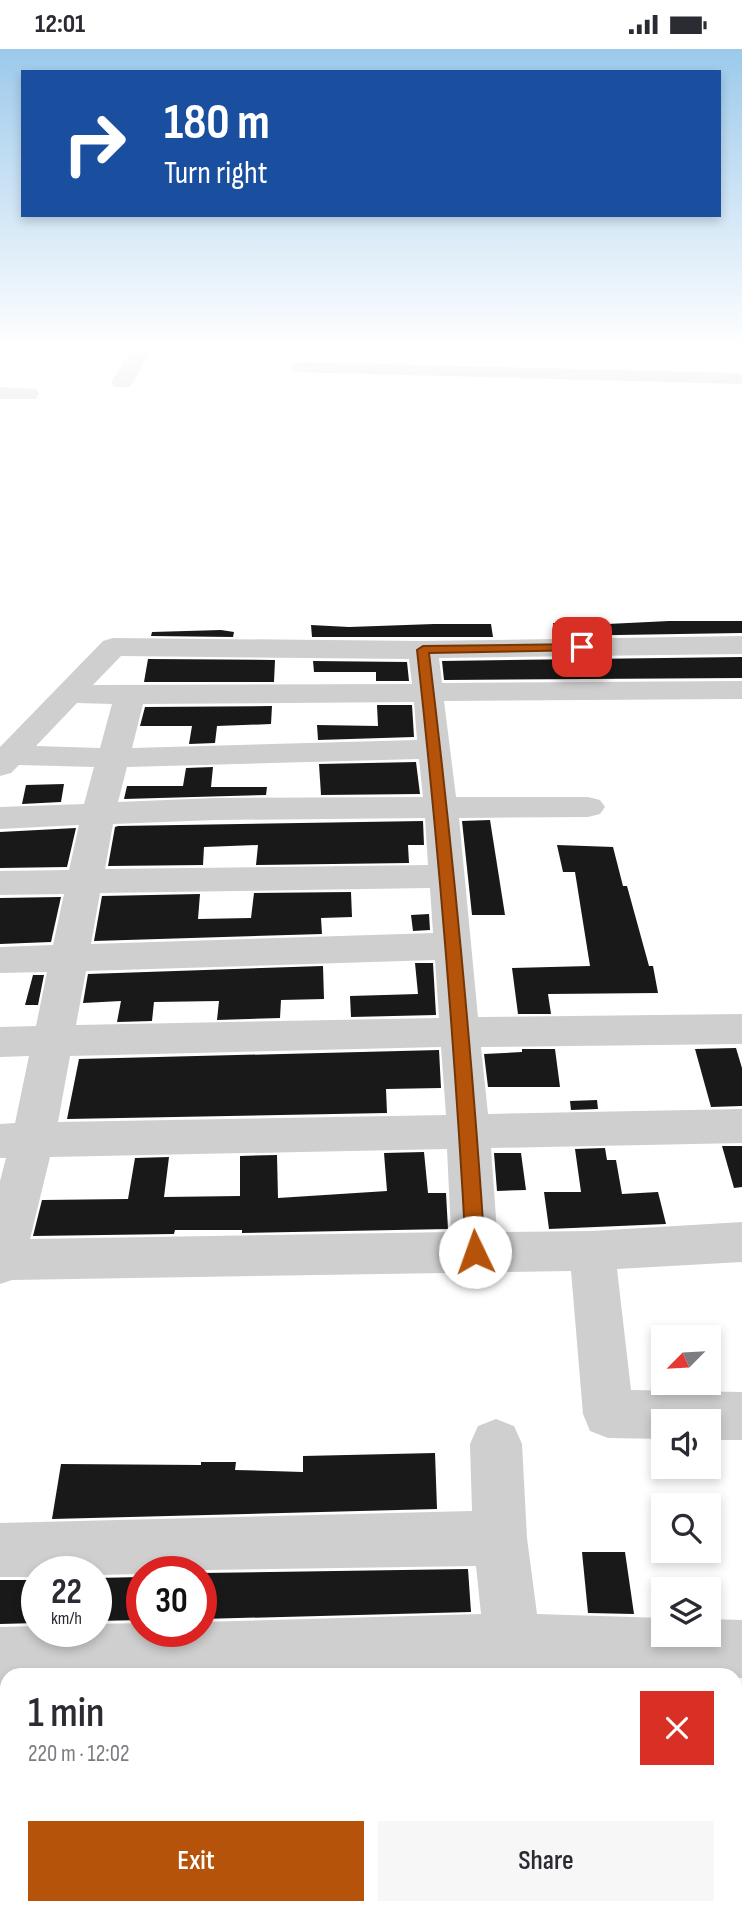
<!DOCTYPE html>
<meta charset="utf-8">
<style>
:root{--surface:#fff;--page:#f7f7f7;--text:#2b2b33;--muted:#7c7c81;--accent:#b45309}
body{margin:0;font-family:"Sofia Sans Condensed",sans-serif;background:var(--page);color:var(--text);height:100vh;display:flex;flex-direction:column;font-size:26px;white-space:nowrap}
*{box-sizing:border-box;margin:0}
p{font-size:23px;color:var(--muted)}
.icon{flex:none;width:38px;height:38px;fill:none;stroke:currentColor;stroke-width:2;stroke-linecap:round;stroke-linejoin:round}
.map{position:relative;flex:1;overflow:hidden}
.panel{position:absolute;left:0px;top:1619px;width:742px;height:247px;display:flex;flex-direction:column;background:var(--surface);border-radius:21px 21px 0 0;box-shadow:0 4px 10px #0003}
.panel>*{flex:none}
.guide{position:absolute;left:21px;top:21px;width:700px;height:147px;border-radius:0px;box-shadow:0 4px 10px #0003;background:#1a4fa0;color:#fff;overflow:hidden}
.needle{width:46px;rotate:246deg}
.buttons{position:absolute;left:651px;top:1276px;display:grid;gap:14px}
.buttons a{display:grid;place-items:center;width:70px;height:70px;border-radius:0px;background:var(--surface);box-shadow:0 4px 10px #0003;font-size:35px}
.speed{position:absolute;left:21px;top:1507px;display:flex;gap:14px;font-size:35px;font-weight:700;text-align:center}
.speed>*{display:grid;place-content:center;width:91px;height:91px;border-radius:50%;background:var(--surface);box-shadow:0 4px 10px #0003;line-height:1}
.speed small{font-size:18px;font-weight:400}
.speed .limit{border:10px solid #d22;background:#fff;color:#111}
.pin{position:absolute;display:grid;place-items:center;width:60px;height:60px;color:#fff;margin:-30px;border-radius:14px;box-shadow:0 4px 10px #0006}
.me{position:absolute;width:77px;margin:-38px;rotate:357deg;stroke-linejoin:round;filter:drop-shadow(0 0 5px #0008)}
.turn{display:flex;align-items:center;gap:24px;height:147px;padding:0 28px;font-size:32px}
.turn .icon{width:91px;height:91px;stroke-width:2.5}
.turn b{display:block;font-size:49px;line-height:60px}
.round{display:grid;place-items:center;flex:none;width:74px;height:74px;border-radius:0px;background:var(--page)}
.head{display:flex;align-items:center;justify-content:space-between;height:119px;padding:0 28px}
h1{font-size:42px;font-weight:600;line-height:52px}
.cta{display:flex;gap:14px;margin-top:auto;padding:14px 28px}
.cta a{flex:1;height:80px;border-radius:0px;background:var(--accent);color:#fff;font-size:28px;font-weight:600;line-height:80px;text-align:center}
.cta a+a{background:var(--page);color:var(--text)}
.status{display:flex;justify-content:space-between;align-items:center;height:49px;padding:0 35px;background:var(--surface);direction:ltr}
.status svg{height:19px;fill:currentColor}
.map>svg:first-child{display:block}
.building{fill:#191919}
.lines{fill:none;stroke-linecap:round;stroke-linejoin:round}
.minor{fill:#cfcfcf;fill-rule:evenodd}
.route{fill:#b45309;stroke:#753606;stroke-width:2}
</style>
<div class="status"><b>12:01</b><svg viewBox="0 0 49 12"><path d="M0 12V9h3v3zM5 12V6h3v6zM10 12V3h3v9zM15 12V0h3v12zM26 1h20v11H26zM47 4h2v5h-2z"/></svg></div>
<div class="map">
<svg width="742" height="1864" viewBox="0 0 742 1864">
<rect width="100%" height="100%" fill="#fff"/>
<g class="building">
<polygon points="669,572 742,572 742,584 555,587 553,574 587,576"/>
<polygon points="434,575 491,575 493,588 312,588 311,576 349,578"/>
<polygon points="221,581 234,583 233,588 151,587 152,583"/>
<polygon points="742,608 742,629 444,631 442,612"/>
<polygon points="148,610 275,611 274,633 144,633"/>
<polygon points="313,612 407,613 409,632 376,632 376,623 314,623"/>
<polygon points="377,656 412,656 414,688 318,691 317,676 378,677"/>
<polygon points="272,657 271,675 217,677 215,694 189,695 192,677 140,677 145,658"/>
<polygon points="416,713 420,745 321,746 319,715"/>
<polygon points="213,718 211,738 267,738 266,746 124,750 127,737 183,737 186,719"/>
<polygon points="64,735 61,753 22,755 26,736"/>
<polygon points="490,771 505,866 472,866 462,772"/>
<polygon points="423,772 424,796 408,796 409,814 256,816 258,796 204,798 203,816 108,817 115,778 118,777"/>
<polygon points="76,779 67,818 0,819 0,783"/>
<polygon points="557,796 613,798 623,837 627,837 649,917 653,917 658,944 548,945 551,965 518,965 512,919 590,917 575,823 563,823"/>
<polygon points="351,843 352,868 321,869 322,885 94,892 102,847 200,845 198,870 251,869 254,844"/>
<polygon points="61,848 51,893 0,895 0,849"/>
<polygon points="429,865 430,881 413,882 411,866"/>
<polygon points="415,914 433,914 436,966 351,968 350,947 418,945"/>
<polygon points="323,917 324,950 281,951 280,969 217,971 219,952 154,953 152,972 117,973 121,952 83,954 88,925"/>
<polygon points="33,926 44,926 38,956 25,956"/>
<polygon points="736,999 742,1019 742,1057 711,1058 695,1000"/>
<polygon points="522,1000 555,1000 560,1038 488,1038 484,1005 522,1003"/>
<polygon points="439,1001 441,1039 386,1040 387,1064 67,1070 79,1010"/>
<polygon points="597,1051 598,1060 571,1061 570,1052"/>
<polygon points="722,1097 742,1097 742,1138 734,1139"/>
<polygon points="605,1099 607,1111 616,1111 622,1145 658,1143 666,1175 549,1180 544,1143 581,1143 575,1100"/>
<polygon points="424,1103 428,1144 446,1144 448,1180 242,1184 242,1181 175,1181 174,1185 33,1187 42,1151 128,1150 135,1109 169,1108 164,1148 240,1147 240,1107 277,1106 278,1149 387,1142 384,1104"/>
<polygon points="494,1104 521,1104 526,1141 497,1142"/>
<polygon points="435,1404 437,1460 52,1470 61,1415 201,1416 201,1413 236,1413 235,1421 303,1423 303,1407"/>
<polygon points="582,1503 625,1503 634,1565 588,1564"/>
<polygon points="468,1520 471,1563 201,1570 201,1524"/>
<polygon points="142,1528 142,1571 96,1572 96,1529"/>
<polygon points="0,1531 37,1531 37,1574 0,1575"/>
</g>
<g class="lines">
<g class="minor">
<polygon points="132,300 152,300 130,338 114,338 111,333"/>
<polygon points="301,313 738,324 742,325 742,335 294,323 291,319 294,315"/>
<polygon points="0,338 36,340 39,345 36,350 0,350"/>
<path d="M 742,587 L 742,605 L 439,609 L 442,634 L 742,632 L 742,650 L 444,652 L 456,748 L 588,748 L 600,751 L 605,758 L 600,765 L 588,768 L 459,769 L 478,968 L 742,965 L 742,995 L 481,998 L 488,1065 L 742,1060 L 742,1094 L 491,1099 L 497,1183 L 592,1182 L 742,1173 L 742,1213 L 617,1220 L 631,1341 L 742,1343 L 742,1391 L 709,1391 L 709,1372 L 663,1372 L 663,1390 L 608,1389 L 590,1382 L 583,1365 L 571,1222 L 12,1231 L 0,1235 L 0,1132 L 6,1109 L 0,1109 L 0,1075 L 15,1074 L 29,1007 L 0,1008 L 0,978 L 36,977 L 47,923 L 0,924 L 0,898 L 53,896 L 64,845 L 0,846 L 0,822 L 69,821 L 79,776 L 0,780 L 0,758 L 84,755 L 94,718 L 19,716 L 11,724 L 0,727 L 0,698 L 103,592 L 113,589 L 423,592 ZM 121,607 L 409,610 L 412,635 L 93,636 ZM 414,653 L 417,691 L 132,699 L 143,655 ZM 77,654 L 112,655 L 100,699 L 36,697 ZM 419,710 L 423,748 L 215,749 L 118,753 L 127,718 ZM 425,769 L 428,816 L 105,820 L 113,775 L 215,771 ZM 430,839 L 433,884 L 91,895 L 100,844 ZM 435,911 L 439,969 L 76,976 L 86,922 ZM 441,998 L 446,1066 L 58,1073 L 70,1007 ZM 447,1100 L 451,1183 L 30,1190 L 50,1108 Z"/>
<polygon points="496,1370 514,1377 522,1395 527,1489 537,1565 663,1569 663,1586 709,1586 709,1570 742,1571 742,1629 735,1629 735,1626 545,1623 545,1626 487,1626 486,1622 369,1626 7,1626 7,1636 0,1636 0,1578 37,1577 37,1582 96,1582 96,1575 142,1574 142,1582 201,1582 201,1573 481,1565 476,1517 142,1522 142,1525 96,1526 96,1522 37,1522 37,1528 0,1528 0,1474 472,1462 470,1395 478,1377"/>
<rect x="735" y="1765" width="7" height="64"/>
<polygon points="511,1858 577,1858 578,1864 512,1864"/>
</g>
</g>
<linearGradient id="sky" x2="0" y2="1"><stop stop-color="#9cc9eb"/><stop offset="0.53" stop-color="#fff"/><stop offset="1" stop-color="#fff" stop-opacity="0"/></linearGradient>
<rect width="742" height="561" fill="url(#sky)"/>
<path class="route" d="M 582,595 L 587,596 L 587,601 L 429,604 C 453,803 472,1003 485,1203 L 482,1209 L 475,1211 L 469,1209 L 466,1203 C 455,1002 439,801 417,601 L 423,597 Z"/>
</svg>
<div class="buttons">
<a><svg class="needle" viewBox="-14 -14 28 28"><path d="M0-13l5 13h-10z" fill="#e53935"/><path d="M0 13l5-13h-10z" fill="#7c7c81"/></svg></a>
<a><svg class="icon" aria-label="sound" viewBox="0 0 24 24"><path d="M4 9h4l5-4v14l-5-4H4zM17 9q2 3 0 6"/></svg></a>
<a><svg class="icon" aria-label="search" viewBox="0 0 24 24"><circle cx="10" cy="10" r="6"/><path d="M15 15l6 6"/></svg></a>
<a><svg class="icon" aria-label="layers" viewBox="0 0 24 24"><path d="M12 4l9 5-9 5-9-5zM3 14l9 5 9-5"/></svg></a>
</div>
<div class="speed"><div>22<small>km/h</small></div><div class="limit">30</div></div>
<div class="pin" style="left:582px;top:598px;background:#d93025"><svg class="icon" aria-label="arrive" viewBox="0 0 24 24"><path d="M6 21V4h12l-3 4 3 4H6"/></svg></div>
<svg class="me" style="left:475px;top:1203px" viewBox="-20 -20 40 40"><circle r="19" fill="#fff"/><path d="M0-13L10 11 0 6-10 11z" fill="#b45309"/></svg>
<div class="guide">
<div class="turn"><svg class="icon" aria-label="right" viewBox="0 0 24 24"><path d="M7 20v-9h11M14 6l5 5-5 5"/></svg><div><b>180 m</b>Turn right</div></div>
</div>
<section class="panel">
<div class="head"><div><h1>1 min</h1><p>220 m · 12:02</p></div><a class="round" style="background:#d93025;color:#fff"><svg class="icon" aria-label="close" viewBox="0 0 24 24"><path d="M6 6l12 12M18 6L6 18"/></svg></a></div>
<div class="cta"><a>Exit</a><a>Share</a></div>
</section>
</div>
